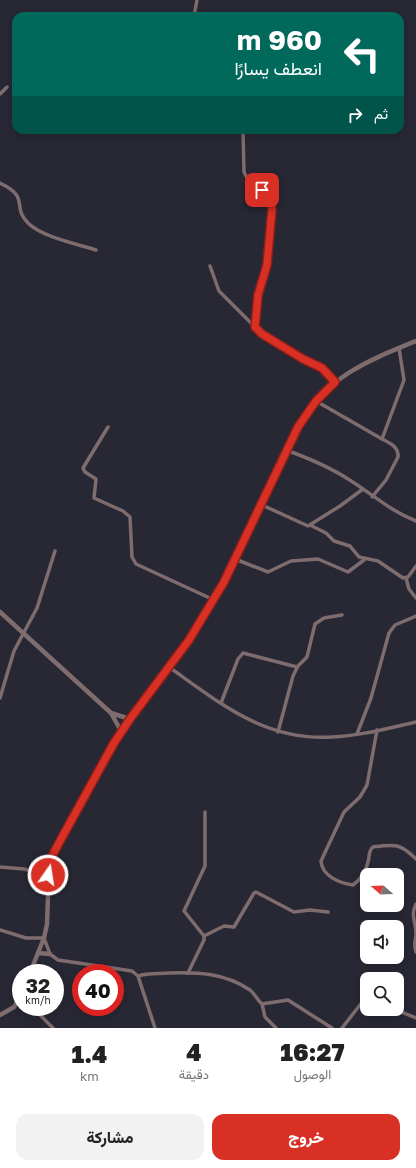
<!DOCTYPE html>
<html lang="ar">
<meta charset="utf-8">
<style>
:root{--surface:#fff;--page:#f2f2f2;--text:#222;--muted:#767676;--accent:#d93025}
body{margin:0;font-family:"Golos Text",Vazirmatn,sans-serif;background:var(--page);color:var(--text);direction:rtl;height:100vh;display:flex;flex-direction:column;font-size:15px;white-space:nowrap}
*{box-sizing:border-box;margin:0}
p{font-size:13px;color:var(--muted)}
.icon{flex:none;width:22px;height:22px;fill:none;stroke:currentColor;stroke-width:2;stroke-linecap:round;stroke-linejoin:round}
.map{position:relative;height:1028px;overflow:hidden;direction:ltr}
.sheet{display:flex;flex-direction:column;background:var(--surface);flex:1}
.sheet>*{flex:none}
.hud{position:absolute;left:12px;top:12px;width:392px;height:122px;border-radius:12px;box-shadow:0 2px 10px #0003;direction:rtl;background:#00695c;color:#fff;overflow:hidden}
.needle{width:26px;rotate:289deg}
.fabs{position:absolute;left:360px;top:868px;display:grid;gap:8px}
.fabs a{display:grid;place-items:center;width:44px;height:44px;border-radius:8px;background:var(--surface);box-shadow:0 2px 10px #0003;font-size:20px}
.speed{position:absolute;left:12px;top:964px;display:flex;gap:8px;font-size:20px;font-weight:700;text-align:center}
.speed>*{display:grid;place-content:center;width:52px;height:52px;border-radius:50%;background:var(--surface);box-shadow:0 2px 10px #0003;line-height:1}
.speed small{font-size:10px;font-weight:400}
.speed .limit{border:6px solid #d22;background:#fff;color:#111}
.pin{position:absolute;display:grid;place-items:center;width:34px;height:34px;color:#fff;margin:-17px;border-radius:8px;box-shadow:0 2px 6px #0006}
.me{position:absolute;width:44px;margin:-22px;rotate:13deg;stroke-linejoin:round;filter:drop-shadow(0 0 3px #0008)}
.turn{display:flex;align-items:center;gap:14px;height:84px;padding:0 16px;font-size:18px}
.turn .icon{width:52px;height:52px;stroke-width:2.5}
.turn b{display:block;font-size:28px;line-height:34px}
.then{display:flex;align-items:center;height:38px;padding:0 16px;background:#0003;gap:8px;font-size:15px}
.eta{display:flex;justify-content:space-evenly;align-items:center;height:68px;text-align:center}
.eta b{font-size:24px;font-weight:800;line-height:28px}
.action{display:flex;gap:8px;margin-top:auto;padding:8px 16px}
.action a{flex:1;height:46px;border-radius:12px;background:var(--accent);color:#fff;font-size:16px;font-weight:800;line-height:46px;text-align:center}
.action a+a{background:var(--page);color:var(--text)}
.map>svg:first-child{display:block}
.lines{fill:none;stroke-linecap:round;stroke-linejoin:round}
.minor{stroke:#7e6c6e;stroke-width:3.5}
.tertiary{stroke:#7e6c6e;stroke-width:4.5}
.route-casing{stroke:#8d1f18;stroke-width:10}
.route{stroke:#d93025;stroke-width:7}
</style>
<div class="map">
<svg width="416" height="1028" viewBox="0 0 416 1028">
<rect width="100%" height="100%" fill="#272834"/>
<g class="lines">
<g class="minor">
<polyline points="194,16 197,0"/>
<polyline points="0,94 7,87"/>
<polyline points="243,130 244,172 247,178 268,197 272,209 267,265 258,295 254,322 255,327 262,334 303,359 322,368 335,382"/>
<path d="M 0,183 C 31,198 11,206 28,223 C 42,237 77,244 96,250"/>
<polyline points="210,266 219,291 254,326"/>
<polyline points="316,401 382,439"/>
<polyline points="108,427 83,468 85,472 96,479 94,498 123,511 130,517 132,557 136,564 214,600"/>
<path d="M 286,450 C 308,458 328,466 348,479 C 371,493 390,511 416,521"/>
<path d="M 372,497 L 386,480 L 398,457 C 399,447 390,443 382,439 L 404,380 L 399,348"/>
<polyline points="262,505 308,526 340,506 363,489"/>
<polyline points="310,525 326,533 334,541 350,546 359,557 378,561 403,578 408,577 416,566"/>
<polyline points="235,559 268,572 291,561 318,559 348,572 364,560"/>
<polyline points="406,578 409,589 416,598"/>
<path d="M 169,667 C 221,704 265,741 332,737 C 360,736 389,728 416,722"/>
<polyline points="0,698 14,651 37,608 55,551"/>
<polyline points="221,703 238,659 243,653 297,667"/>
<path d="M 377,730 L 367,785 L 360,797 L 344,812 L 321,861 C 322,876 339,883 353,885 C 360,880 366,871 368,862 C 370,856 368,851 373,847 C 395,844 400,843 416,859"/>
<polyline points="278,732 293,676 298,666 307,657 315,624 324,618 342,615"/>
<polyline points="357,734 371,698 389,633 395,625 416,616"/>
<polyline points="0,867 24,869 48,875"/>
<path d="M 416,904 C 410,915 416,922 416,933 C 416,940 413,944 416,952"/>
<polyline points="0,930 26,938 44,938 50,954 58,960 132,971 138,976 155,1028"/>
<polyline points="204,936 224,926 234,927 254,893 256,892 294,912 310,910 328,912"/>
<polyline points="188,973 204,940 204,936 184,911 205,866 205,812"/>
<path d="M 138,976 C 148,973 159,974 169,973 C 198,972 225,973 250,990 C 255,994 257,1000 262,1004 L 288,1000 L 332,1028"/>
<polyline points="262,1004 265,1017 276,1028"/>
<polyline points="26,1007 38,1013 53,1028"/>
<polyline points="394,1009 416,1018"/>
<polyline points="342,1028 367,996"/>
</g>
<g class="tertiary">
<polyline points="0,612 111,713 121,731"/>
<polyline points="111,713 130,719"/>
<polyline points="38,953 50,954"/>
<path d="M 30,973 L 44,938 L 47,924 L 49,867 L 60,841 L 121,731 L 189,640 L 217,594 L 301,421 C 331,375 367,361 416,341"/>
<polyline points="0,1015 14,1007 21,996"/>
</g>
</g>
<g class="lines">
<defs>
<polyline id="route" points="48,875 50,860 60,841 114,743 130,719 189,640 224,582 298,427 316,401 335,382 322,368 303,359 262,334 255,327 258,295 267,265 272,209 270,199 262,190"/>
</defs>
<use href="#route" class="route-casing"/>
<use href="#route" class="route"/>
</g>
</svg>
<div class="fabs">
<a><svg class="needle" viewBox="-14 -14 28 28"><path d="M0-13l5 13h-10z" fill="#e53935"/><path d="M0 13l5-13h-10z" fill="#767676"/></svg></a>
<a><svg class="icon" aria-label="sound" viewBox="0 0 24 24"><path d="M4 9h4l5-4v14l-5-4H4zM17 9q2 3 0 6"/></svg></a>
<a><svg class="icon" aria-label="search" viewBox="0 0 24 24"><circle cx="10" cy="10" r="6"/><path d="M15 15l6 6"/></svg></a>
</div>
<div class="speed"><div>32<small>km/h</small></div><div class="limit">40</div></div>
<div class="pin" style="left:262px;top:190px;background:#d93025"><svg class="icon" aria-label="arrive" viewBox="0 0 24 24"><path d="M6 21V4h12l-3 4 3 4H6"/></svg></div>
<svg class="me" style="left:48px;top:875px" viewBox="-20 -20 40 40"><circle r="17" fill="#d93025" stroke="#fff" stroke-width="3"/><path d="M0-11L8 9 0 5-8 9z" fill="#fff"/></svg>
<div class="hud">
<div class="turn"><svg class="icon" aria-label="left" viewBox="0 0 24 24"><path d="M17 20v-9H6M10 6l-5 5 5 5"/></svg><div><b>960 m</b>انعطف يسارًا</div></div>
<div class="then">ثم<svg class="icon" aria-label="right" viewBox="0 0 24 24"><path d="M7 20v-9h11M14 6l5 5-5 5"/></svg></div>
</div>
</div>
<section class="sheet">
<div class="eta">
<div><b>16:27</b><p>الوصول</p></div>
<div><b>4</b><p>دقيقة</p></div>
<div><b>1.4</b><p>km</p></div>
</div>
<div class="action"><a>خروج</a><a>مشاركة</a></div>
</section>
